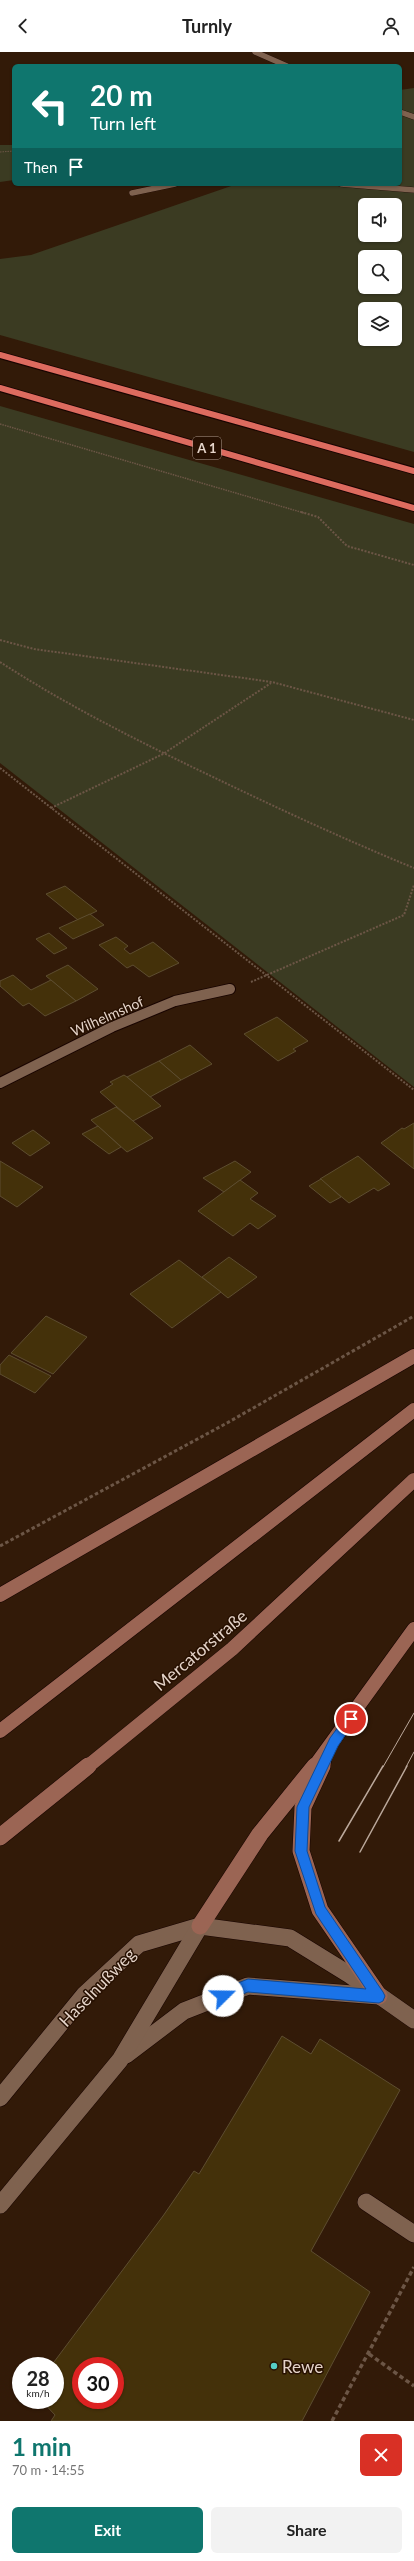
<!DOCTYPE html>
<meta charset="utf-8">
<style>
:root{--surface:#fff;--page:#f2f2f2;--text:#222;--muted:#767676;--accent:#0f766e}
body{margin:0;font-family:Lato,sans-serif;background:var(--page);color:var(--text);height:100vh;display:flex;flex-direction:column;font-size:15px;white-space:nowrap}
*{box-sizing:border-box;margin:0}
p{font-size:13px;color:var(--muted)}
.icon{flex:none;width:22px;height:22px;fill:none;stroke:currentColor;stroke-width:2;stroke-linecap:round;stroke-linejoin:round}
.map{position:relative;height:2369px;overflow:hidden}
.drawer{display:flex;flex-direction:column;background:var(--surface);flex:1}
.drawer>*{flex:none}
.banner{position:absolute;left:12px;top:12px;width:390px;height:122px;border-radius:6px;box-shadow:0 1px 3px #0004;background:#0f766e;color:#fff;overflow:hidden}
.controls{position:absolute;left:358px;top:146px;display:grid;gap:8px}
.controls a{display:grid;place-items:center;width:44px;height:44px;border-radius:6px;background:var(--surface);box-shadow:0 1px 3px #0004;font-size:20px}
.speed{position:absolute;left:12px;top:2305px;display:flex;gap:8px;font-size:20px;font-weight:700;text-align:center}
.speed>*{display:grid;place-content:center;width:52px;height:52px;border-radius:50%;background:var(--surface);box-shadow:0 1px 3px #0004;line-height:1}
.speed small{font-size:10px;font-weight:400}
.speed .limit{border:6px solid #d22;background:#fff;color:#111}
.pin{position:absolute;display:grid;place-items:center;width:34px;height:34px;color:#fff;margin:-17px;border:2px solid #fff;border-radius:50%;box-shadow:0 1px 4px #0007}
.me{position:absolute;width:44px;margin:-22px;rotate:68deg;stroke-linejoin:round;filter:drop-shadow(0 0 3px #0008)}
.turn{display:flex;align-items:center;gap:14px;height:84px;padding:0 12px;font-size:18px}
.turn .icon{width:52px;height:52px;stroke-width:2.5}
.turn b{display:block;font-size:28px;line-height:34px}
.then{display:flex;align-items:center;height:38px;padding:0 12px;background:#0003;gap:8px;font-size:15px}
.round{display:grid;place-items:center;flex:none;width:42px;height:42px;border-radius:6px;background:var(--page)}
.summary{display:flex;align-items:center;justify-content:space-between;height:68px;padding:0 12px}
h1{font-size:24px;font-weight:700;line-height:30px;color:var(--accent)}
.button{display:flex;gap:8px;margin-top:auto;padding:8px 12px}
.button a{flex:1;height:46px;border-radius:6px;background:var(--accent);color:#fff;font-size:16px;font-weight:700;line-height:46px;text-align:center}
.button a+a{background:var(--page);color:var(--text)}
header{display:flex;justify-content:space-between;align-items:center;height:52px;padding:0 12px;background:var(--surface);font-size:18px;font-weight:700}
.map>svg:first-child{display:block}
.green{fill:#3b3b22;fill-rule:evenodd}
.building{fill:#44310a;stroke:#5d4d30;fill-rule:evenodd}
.lines{fill:none;stroke-linecap:round;stroke-linejoin:round}
.service-far1-casing{stroke:#180400;stroke-width:6}
.service-casing{stroke:#180400;stroke-width:18}
.minor-far2-casing{stroke:#180400;stroke-width:6}
.minor-far1-casing{stroke:#180400;stroke-width:12}
.minor-casing{stroke:#180400;stroke-width:18}
.tertiary-casing{stroke:#180400;stroke-width:18}
.secondary-far1-casing{stroke:#180400;stroke-width:15}
.secondary-casing{stroke:#180400;stroke-width:18}
.motorway-casing{stroke:#180400;stroke-width:8}
.path-far4{stroke:#6c5646;stroke-width:1;stroke-dasharray:1.5 1;stroke-linecap:butt}
.path-far3{stroke:#6c5646;stroke-width:1.5;stroke-dasharray:1.5 1;stroke-linecap:butt}
.path-far2{stroke:#6c5646;stroke-width:2;stroke-dasharray:2 1.5;stroke-linecap:butt}
.path-far1{stroke:#6c5646;stroke-width:3;stroke-dasharray:3.5 2.5;stroke-linecap:butt}
.path{stroke:#6c5646;stroke-width:3.5;stroke-dasharray:4.5 3;stroke-linecap:butt}
.service-far1{stroke:#7f624f;stroke-width:5.5}
.service{stroke:#7f624f;stroke-width:17}
.minor-far2{stroke:#7f624f;stroke-width:5.5}
.minor-far1{stroke:#7f624f;stroke-width:10}
.minor{stroke:#7f624f;stroke-width:17}
.tertiary{stroke:#7f624f;stroke-width:17}
.secondary-far1{stroke:#9b6554;stroke-width:14}
.secondary{stroke:#9b6554;stroke-width:17}
.motorway{stroke:#dd6b5f;stroke-width:6}
.tram-far1{stroke:#bba89b;stroke-width:1}
.tram{stroke:#bba89b;stroke-width:1.5}
.route{fill:#1a73e8;stroke:#114b97}
.poi-dot{fill:#55cec6;stroke:#271001;stroke-width:1.5}
.labels{text-anchor:middle;dominant-baseline:central;stroke-width:3;stroke-linejoin:round;paint-order:stroke}
.shield{fill:#271001;stroke:#ac998d;stroke-width:1}
.shield-label{font-size:13px;font-weight:bold;fill:#e5d4c9}
.street-label{font-size:14px;fill:#e5d4c9;stroke:#271001}
.near-street-label{font-size:17px;fill:#e5d4c9;stroke:#271001}
.near-poi-label{font-size:17px;fill:#e5d4c9;stroke:#271001;text-anchor:start}
</style>
<header><svg class="icon" aria-label="back" viewBox="0 0 24 24"><path d="M15 5l-7 7 7 7"/></svg>Turnly<svg class="icon" aria-label="person" viewBox="0 0 24 24"><circle cx="12" cy="8" r="4"/><path d="M4 21q1-7 8-7t8 7"/></svg></header>
<div class="map">
<svg width="414" height="2369" viewBox="0 0 414 2369">
<rect width="100%" height="100%" fill="#321a08"/>
<g class="green">
<path d="M 414,36 L 414,400 L 0,283 L 0,207 L 31,203 L 237,132 L 400,132 L 400,38 ZM 365,153 L 395,153 L 395,183 L 365,183 ZM 365,205 L 395,205 L 395,235 L 365,235 ZM 365,257 L 395,257 L 395,287 L 365,287 Z"/>
<polygon points="0,93 14,93 14,128 0,130"/>
<polygon points="0,354 414,472 414,1035 0,711"/>
</g>
<g class="building">
<polygon points="65,834 97,859 78,868 46,842"/>
<polygon points="90,862 104,873 73,887 59,876"/>
<polygon points="49,881 67,896 54,902 36,887"/>
<polygon points="116,885 128,894 124,897 130,902 153,890 179,911 149,925 133,913 127,916 99,893"/>
<polygon points="68,913 98,937 76,949 46,924"/>
<polygon points="13,923 31,938 51,928 76,949 45,964 29,951 23,954 0,934 0,929"/>
<polygon points="277,965 308,989 293,997 296,999 278,1009 244,982"/>
<polygon points="190,993 212,1012 181,1028 159,1009"/>
<polygon points="159,1009 181,1028 150,1045 127,1025"/>
<polygon points="124,1023 127,1025 161,1054 133,1069 100,1040 113,1032 110,1030"/>
<polygon points="116,1055 133,1069 153,1086 127,1100 91,1068"/>
<polygon points="414,1071 414,1117 381,1091 402,1076 404,1077"/>
<polygon points="98,1074 121,1095 109,1102 82,1082"/>
<polygon points="33,1078 50,1091 30,1104 12,1091"/>
<polygon points="358,1104 390,1132 378,1139 374,1136 349,1151 320,1127"/>
<polygon points="0,1109 43,1135 17,1155 0,1144"/>
<polygon points="235,1109 251,1120 224,1140 203,1126"/>
<polygon points="321,1127 341,1145 330,1151 309,1134"/>
<polygon points="240,1128 258,1141 250,1147 276,1164 258,1177 250,1171 233,1184 198,1159"/>
<polygon points="229,1205 257,1225 228,1246 202,1225"/>
<polygon points="179,1208 221,1240 172,1276 130,1242"/>
<polygon points="46,1264 87,1285 53,1322 11,1301"/>
<polygon points="9,1303 51,1324 35,1341 0,1322 0,1313"/>
<path d="M 282,1984 L 311,2002 L 320,1987 L 400,2038 L 311,2199 L 370,2240 L 302,2369 L 51,2369 L 55,2363 L 41,2348 L 55,2348 L 55,2314 L 51,2314 L 163,2164 L 194,2119 L 199,2122 ZM 81,2314 L 115,2314 L 115,2348 L 81,2348 Z"/>
</g>
<g class="lines">
<defs>
<g id="service-far1">
<polyline points="341,132 414,138"/>
<polyline points="132,141 175,132"/>
</g>
<polyline id="service" points="366,2150 414,2182"/>
<g id="minor-far2">
<polyline points="255,0 287,14"/>
<polyline points="400,60 414,65"/>
</g>
<polyline id="minor-far1" points="0,1031 112,975 175,949 230,937"/>
<g id="minor">
<polyline points="200,1874 290,1886 350,1923 414,1968"/>
<polyline points="126,2003 184,1959 248,1934 379,1944"/>
</g>
<g id="tertiary">
<polyline points="0,2046 84,1943 139,1892 200,1874"/>
<polyline points="0,2153 120,2008 200,1874"/>
</g>
<g id="secondary-far1">
<polyline points="0,1543 414,1304"/>
<polyline points="0,1679 414,1358"/>
<polyline points="87,1715 232,1597 414,1428"/>
<polyline points="314,1715 414,1577"/>
<polyline points="322,1715 324,1710"/>
</g>
<g id="secondary">
<polyline points="322,1714 303,1755 301,1799 320,1858 379,1944"/>
<polyline points="0,1785 88,1714"/>
<polyline points="200,1874 260,1782 315,1714"/>
</g>
<g id="motorway">
<polyline points="0,303 414,419"/>
<polyline points="0,336 414,456"/>
</g>
</defs>
<use href="#service-far1" class="service-far1-casing"/>
<use href="#service" class="service-casing"/>
<use href="#minor-far2" class="minor-far2-casing"/>
<use href="#minor-far1" class="minor-far1-casing"/>
<use href="#minor" class="minor-casing"/>
<use href="#tertiary" class="tertiary-casing"/>
<use href="#secondary-far1" class="secondary-far1-casing"/>
<use href="#secondary" class="secondary-casing"/>
<use href="#motorway" class="motorway-casing"/>
<polyline class="path-far4" points="0,100 14,99"/>
<polyline class="path-far3" points="0,372 304,461"/>
<g class="path-far2">
<polyline points="301,460 318,465 347,494 414,513"/>
<polyline points="0,588 34,597 272,630 414,668"/>
<path d="M 0,610 C 68,654 140,690 213,725 C 279,757 346,788 414,816"/>
<polyline points="0,716 414,1038"/>
<polyline points="51,756 163,702 271,631"/>
<polyline points="251,930 404,863 414,833"/>
</g>
<polyline class="path-far1" points="0,1494 227,1371 414,1264"/>
<g class="path">
<polyline points="369,2302 414,2334"/>
<polyline points="332,2369 414,2215"/>
</g>
<use href="#service-far1" class="service-far1"/>
<use href="#service" class="service"/>
<use href="#minor-far2" class="minor-far2"/>
<use href="#minor-far1" class="minor-far1"/>
<use href="#minor" class="minor"/>
<use href="#tertiary" class="tertiary"/>
<use href="#secondary-far1" class="secondary-far1"/>
<use href="#secondary" class="secondary"/>
<use href="#motorway" class="motorway"/>
<g class="tram-far1">
<polyline points="383,1715 414,1661"/>
<polyline points="406,1715 414,1700"/>
</g>
<g class="tram">
<polyline points="339,1789 383,1714"/>
<polyline points="360,1800 407,1714"/>
</g>
</g>
<polygon class="route" points="351,1662 356,1667 338,1694 309,1755 307,1799 325,1855 383,1940 385,1944 383,1949 379,1951 248,1940 223,1950 218,1948 216,1944 218,1939 248,1927 366,1937 316,1862 295,1799 297,1755 330,1686 347,1663"/>
<circle class="poi-dot" cx="274" cy="2314" r="4"/>
<g class="labels">
<rect class="shield" x="193" y="385" width="28" height="22" rx="3"/>
<g class="shield-label">
<text x="207" y="396">A 1</text>
</g>
<g class="street-label">
<text transform="translate(107 964) rotate(-24)">Wilhelmshof</text>
</g>
<g class="near-street-label">
<text transform="translate(200 1598) rotate(-40)">Mercatorstraße</text>
<text transform="translate(97 1935) rotate(-46)">Haselnußweg</text>
</g>
<g class="near-poi-label">
<text x="282" y="2314">Rewe</text>
</g>
</g>
</svg>
<div class="controls">
<a><svg class="icon" aria-label="sound" viewBox="0 0 24 24"><path d="M4 9h4l5-4v14l-5-4H4zM17 9q2 3 0 6"/></svg></a>
<a><svg class="icon" aria-label="search" viewBox="0 0 24 24"><circle cx="10" cy="10" r="6"/><path d="M15 15l6 6"/></svg></a>
<a><svg class="icon" aria-label="layers" viewBox="0 0 24 24"><path d="M12 4l9 5-9 5-9-5zM3 14l9 5 9-5"/></svg></a>
</div>
<div class="speed"><div>28<small>km/h</small></div><div class="limit">30</div></div>
<div class="pin" style="left:351px;top:1667px;background:#d93025"><svg class="icon" aria-label="arrive" viewBox="0 0 24 24"><path d="M6 21V4h12l-3 4 3 4H6"/></svg></div>
<svg class="me" style="left:223px;top:1944px" viewBox="-20 -20 40 40"><circle r="19" fill="#fff"/><path d="M0-13L10 11 0 6-10 11z" fill="#1a73e8"/></svg>
<div class="banner">
<div class="turn"><svg class="icon" aria-label="left" viewBox="0 0 24 24"><path d="M17 20v-9H6M10 6l-5 5 5 5"/></svg><div><b>20 m</b>Turn left</div></div>
<div class="then">Then<svg class="icon" aria-label="arrive" viewBox="0 0 24 24"><path d="M6 21V4h12l-3 4 3 4H6"/></svg></div>
</div>
</div>
<section class="drawer">
<div class="summary"><div><h1>1 min</h1><p>70 m · 14:55</p></div><a class="round" style="background:#d93025;color:#fff"><svg class="icon" aria-label="close" viewBox="0 0 24 24"><path d="M6 6l12 12M18 6L6 18"/></svg></a></div>
<div class="button"><a>Exit</a><a>Share</a></div>
</section>
